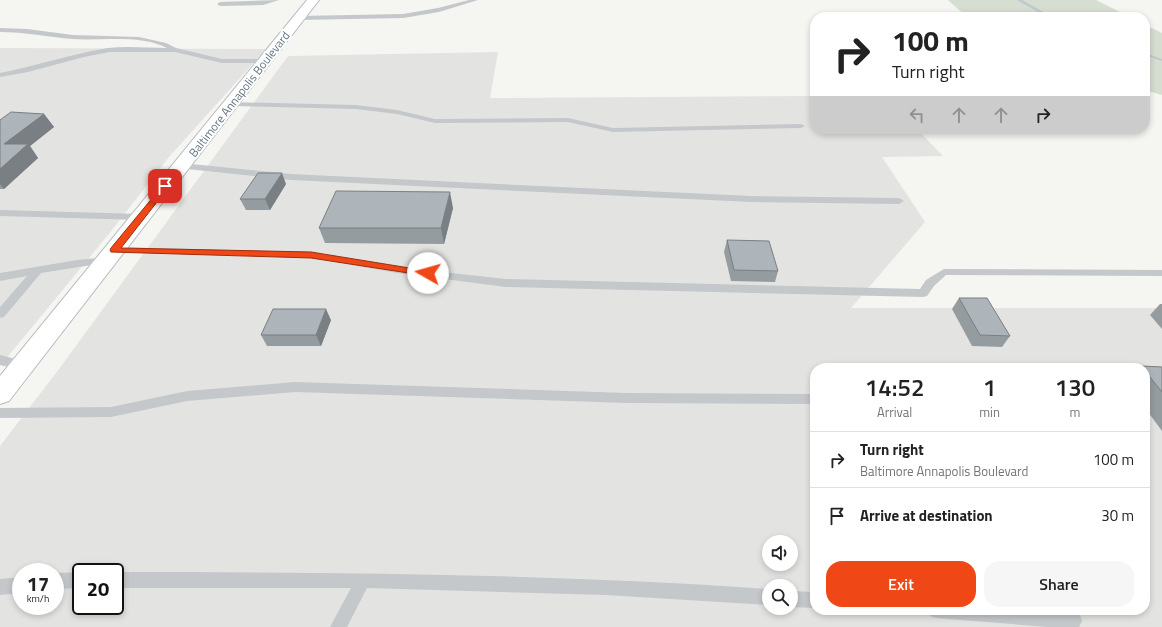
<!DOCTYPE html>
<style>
:root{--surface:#fff;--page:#f6f6f6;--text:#222;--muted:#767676;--line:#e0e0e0;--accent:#f04716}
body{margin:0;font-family:"Titillium Web",sans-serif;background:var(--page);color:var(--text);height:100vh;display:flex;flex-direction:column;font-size:15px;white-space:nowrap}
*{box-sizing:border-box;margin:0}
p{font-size:13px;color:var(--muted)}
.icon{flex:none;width:22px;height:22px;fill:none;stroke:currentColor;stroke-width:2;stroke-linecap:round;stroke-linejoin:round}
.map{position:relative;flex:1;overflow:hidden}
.details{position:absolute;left:810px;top:363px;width:340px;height:252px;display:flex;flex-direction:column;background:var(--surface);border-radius:16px;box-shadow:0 2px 6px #0003}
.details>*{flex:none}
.guide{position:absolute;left:810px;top:12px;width:340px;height:122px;border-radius:16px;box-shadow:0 2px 6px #0003;background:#fff;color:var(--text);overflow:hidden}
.controls{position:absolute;left:762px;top:535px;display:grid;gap:8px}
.controls a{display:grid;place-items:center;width:36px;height:36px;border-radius:50%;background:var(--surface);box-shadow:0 2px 6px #0003;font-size:20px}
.speed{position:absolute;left:12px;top:563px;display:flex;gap:8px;font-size:20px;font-weight:700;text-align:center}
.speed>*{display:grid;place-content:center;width:52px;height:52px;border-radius:50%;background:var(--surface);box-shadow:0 2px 6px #0003;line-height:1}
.speed small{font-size:10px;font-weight:400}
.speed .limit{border:2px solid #111;border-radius:6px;background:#fff;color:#111}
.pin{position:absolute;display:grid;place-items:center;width:34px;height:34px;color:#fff;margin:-17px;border-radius:8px;box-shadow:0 2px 6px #0006}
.me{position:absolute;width:44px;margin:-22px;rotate:277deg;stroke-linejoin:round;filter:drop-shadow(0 0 3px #0008)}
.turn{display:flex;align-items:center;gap:14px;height:84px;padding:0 16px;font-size:18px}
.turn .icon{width:52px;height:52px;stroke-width:2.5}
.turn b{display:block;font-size:28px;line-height:34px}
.lanes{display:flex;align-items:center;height:38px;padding:0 16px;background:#0003;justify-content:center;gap:20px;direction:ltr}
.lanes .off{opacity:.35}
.eta{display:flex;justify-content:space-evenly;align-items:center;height:68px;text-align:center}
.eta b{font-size:24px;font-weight:600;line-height:28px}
.primary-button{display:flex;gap:8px;margin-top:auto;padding:8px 16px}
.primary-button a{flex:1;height:46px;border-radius:16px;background:var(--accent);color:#fff;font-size:16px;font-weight:600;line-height:46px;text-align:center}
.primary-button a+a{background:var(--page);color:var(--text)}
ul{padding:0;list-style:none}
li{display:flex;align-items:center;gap:12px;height:56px;padding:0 16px;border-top:1px solid var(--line)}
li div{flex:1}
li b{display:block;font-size:15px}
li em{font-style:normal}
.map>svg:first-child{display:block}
.built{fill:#e3e4e2;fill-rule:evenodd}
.green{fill:#d6ddd1}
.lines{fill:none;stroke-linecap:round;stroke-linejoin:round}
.stream{fill:#bdc9ce;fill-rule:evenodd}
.secondary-casing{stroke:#b6bcc0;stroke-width:2}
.lane{fill:#c4c8cb;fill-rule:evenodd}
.secondary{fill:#fff;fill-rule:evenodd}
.wall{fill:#959ca0}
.shaded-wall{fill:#797f82}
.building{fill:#adb5ba;stroke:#797f82}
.route{fill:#f04716;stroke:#9c2e0e}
.labels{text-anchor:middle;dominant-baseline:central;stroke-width:4;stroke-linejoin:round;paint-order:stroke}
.street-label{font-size:12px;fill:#627584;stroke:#fff}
</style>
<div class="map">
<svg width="1162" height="627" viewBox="0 0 1162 627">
<rect width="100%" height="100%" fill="#f5f5f1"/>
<g class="built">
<polygon points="0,48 266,49 169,157 108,235 0,366"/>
<path d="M 498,52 L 490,98 L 815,96 L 815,129 L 917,129 L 943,156 L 882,157 L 925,222 L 851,308 L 1162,308 L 1162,627 L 0,627 L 0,446 L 59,369 L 288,56 ZM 815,368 L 1145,368 L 1145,610 L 815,610 ZM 769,542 L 791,542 L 791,564 L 769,564 ZM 21,572 L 55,572 L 55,606 L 21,606 ZM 81,572 L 115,572 L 115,606 L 81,606 ZM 769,586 L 791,586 L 791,608 L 769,608 Z"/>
</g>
<g class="green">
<polygon points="948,0 1096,0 1130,17 967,17"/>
<polygon points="1145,25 1162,33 1162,95 1145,90"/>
</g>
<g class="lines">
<g class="stream">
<polygon points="1017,0 1022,0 1052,17 1047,17"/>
<polygon points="1145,53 1162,59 1162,61 1145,55"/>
</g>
<defs>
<polygon id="secondary" points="307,0 319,0 9,401 0,404 0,376"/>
</defs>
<use href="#secondary" class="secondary-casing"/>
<g class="lane">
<polygon points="279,0 263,5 220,6 217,4 220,2"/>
<polygon points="469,0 478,0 439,12 403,18 299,20 296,18 299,16 403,14 438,8"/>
<path d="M 0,28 L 27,29 L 73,35 L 139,37 L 166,43 L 176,48 L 222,59 L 265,59 L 268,61 L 265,63 L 222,63 L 175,52 L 110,52 L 84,57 L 28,72 L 0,77 L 0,73 C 36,66 71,54 108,48 C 127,46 148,48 167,48 C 141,34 101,41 73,39 C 48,37 25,32 0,32 Z"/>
<polygon points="228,102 356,105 397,110 435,119 568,118 613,128 801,124 805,126 801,128 613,132 568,122 435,123 397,114 356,109 231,106 227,104"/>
<polygon points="181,163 291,174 751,196 899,198 904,201 899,204 751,202 291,180 178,168 177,166"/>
<polygon points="0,210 141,214 146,217 141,220 0,216"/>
<polygon points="114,247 311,252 397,267 506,279 920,289 926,280 944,269 1162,270 1162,276 946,275 934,286 927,296 923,297 506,287 397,273 311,258 110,252 109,250"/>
<polygon points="107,257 111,258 112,260 111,262 41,273 4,317 0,318 0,307 27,276 0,281 0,273 77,260"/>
<polygon points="0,355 28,362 30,365 28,368 24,370 0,365"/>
<polygon points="295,382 627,393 815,394 815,404 627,403 295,392 187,401 111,417 0,418 0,408 111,407 187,391"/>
<polygon points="81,572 81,588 55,589 55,573"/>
<path d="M 115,572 C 333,572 551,574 769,589 L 769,605 L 606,595 L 367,588 L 347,627 L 330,627 L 351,588 L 115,588 Z"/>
<polygon points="21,577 21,593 0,595 0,579"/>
<polygon points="791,591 815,592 815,608 791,607"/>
<polygon points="928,610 1037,610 1074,613 1080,615 1082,621 1079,627 1048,627 936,618 930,616"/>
</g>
<use href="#secondary" class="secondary"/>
</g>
<g class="wall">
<polygon points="44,114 54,127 30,146 38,158 4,189 0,189 0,120"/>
<polygon points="286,184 270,210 246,210 240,199"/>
<polygon points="453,208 444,244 325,243 319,228"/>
<polygon points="727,240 778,271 775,282 731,281 724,252"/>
<polygon points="959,298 1010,336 1002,347 972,346 952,309"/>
<polygon points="1160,304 1162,304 1162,329 1150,315"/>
<polygon points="331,320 321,346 267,346 261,335"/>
<polygon points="1142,366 1162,367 1162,431 1145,408 1145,368 1140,368"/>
</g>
<g class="shaded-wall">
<polygon points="44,114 54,127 30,146 38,158 4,189 0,184 0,169 4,144"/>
<polygon points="282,173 286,184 270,210 265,199"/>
<polygon points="450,192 453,208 444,244 441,228"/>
<polygon points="326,309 331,320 321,346 316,335"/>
</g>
<g class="building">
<polygon points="11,112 44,114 4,144 28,144 0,169 0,120"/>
<polygon points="258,173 282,173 265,199 240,199"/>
<polygon points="336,191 450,192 441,228 319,228"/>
<polygon points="727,240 769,241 778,271 734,270"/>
<polygon points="959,298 987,298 1010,336 980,335"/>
<polygon points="273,309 326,309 316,335 261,335"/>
<polygon points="1142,366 1162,367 1162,392 1145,371 1145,368 1143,368"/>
</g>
<polygon class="route" points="165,184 168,185 168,188 121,248 311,252 428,271 433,273 428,276 311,258 111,252 110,250 111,248 163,185"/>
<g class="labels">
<g class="street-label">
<text transform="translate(239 94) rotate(-52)">Baltimore Annapolis Boulevard</text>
</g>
</g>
</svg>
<div class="controls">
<a><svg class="icon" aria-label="sound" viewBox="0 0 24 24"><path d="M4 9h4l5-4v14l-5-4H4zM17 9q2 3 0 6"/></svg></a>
<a><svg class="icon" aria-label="search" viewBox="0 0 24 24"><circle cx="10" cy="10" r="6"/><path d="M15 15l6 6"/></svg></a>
</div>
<div class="speed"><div>17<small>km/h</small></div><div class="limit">20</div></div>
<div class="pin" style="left:165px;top:186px;background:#d93025"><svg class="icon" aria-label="arrive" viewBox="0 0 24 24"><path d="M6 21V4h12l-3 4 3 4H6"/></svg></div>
<svg class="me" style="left:428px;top:273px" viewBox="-20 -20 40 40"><circle r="19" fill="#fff"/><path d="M0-13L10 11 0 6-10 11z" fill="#f04716"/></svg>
<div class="guide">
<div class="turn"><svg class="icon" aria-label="right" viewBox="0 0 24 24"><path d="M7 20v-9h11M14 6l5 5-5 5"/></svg><div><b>100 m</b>Turn right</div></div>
<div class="lanes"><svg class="icon off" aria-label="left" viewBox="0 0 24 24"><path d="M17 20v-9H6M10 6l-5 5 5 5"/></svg><svg class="icon off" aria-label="ahead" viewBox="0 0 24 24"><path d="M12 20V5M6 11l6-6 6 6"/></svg><svg class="icon off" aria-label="ahead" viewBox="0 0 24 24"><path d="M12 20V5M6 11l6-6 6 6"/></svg><svg class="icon" aria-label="right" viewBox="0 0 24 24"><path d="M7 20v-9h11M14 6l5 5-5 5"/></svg></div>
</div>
<section class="details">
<div class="eta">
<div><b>14:52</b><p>Arrival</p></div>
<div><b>1</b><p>min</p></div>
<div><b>130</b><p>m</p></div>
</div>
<ul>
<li><svg class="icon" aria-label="right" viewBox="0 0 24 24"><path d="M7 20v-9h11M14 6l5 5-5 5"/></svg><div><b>Turn right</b><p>Baltimore Annapolis Boulevard</p></div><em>100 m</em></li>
<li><svg class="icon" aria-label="arrive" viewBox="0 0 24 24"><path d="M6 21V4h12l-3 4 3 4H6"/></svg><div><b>Arrive at destination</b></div><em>30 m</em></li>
</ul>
<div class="primary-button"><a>Exit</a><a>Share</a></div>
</section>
</div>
